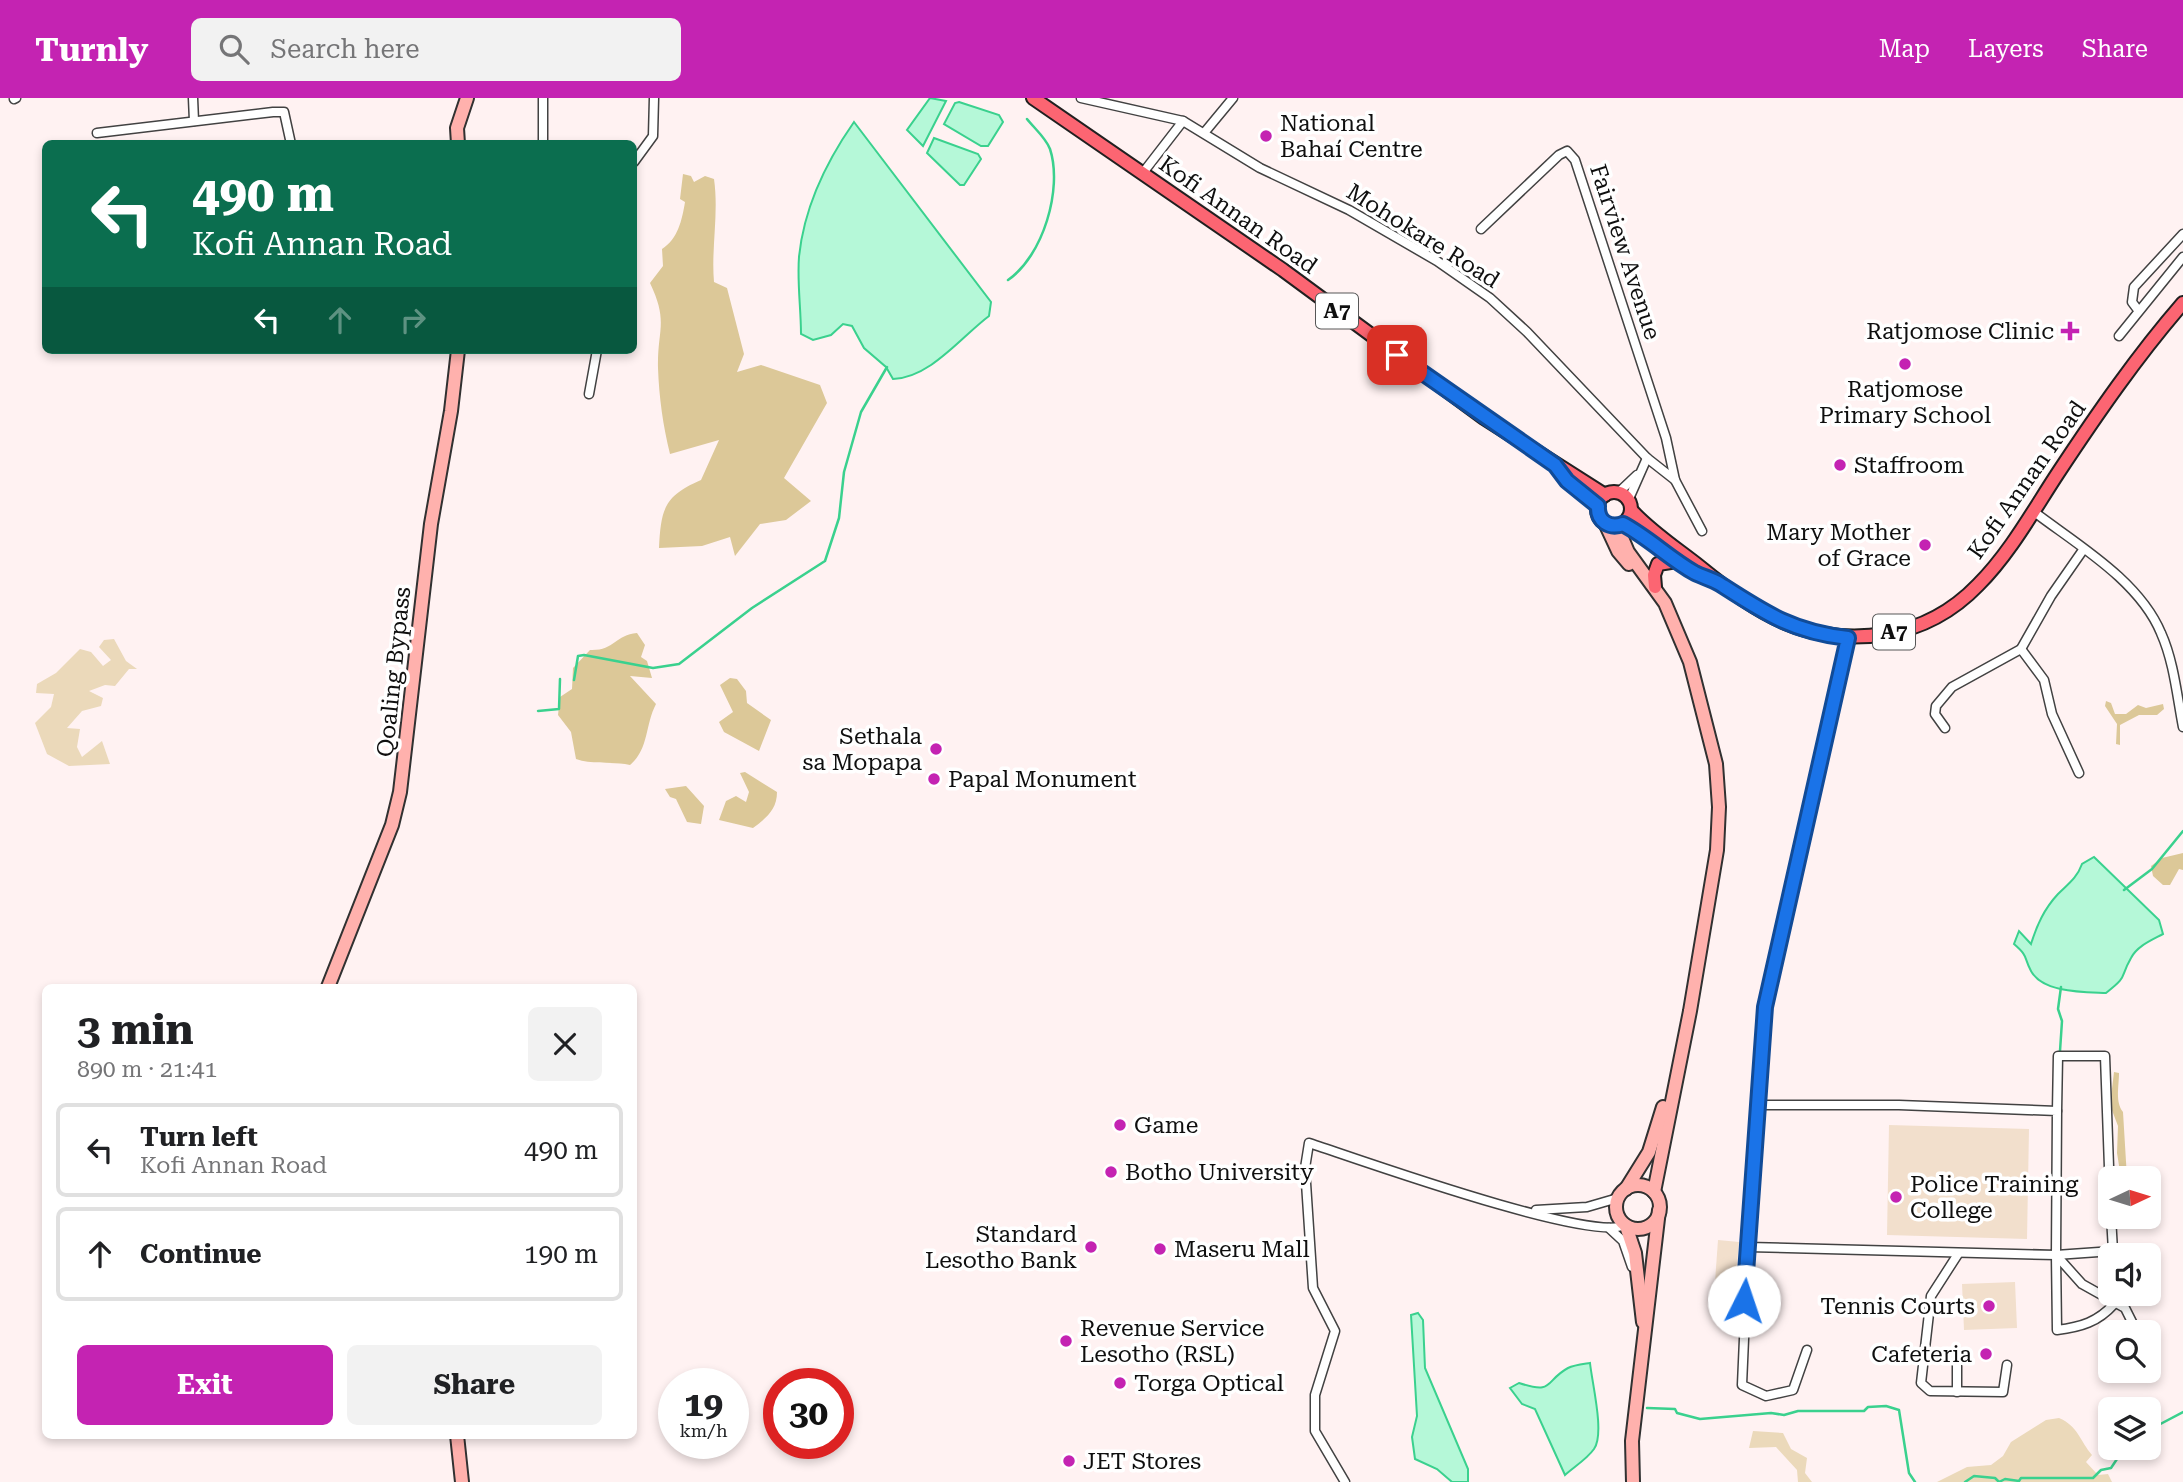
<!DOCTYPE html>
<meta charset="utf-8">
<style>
:root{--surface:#fff;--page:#f2f2f2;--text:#202124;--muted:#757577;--line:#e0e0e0;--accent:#c423b2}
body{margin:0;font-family:"Roboto Serif",serif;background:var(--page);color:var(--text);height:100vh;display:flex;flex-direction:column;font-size:26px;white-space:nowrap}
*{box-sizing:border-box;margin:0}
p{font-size:23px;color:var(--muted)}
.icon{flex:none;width:38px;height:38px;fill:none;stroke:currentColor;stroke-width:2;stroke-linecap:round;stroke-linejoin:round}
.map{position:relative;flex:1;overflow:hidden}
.details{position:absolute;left:42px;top:886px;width:595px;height:455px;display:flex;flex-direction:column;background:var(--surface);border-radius:10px;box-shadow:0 4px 10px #0003}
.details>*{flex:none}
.top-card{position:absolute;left:42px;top:42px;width:595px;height:214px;border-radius:10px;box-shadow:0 4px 10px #0003;background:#0b6e4f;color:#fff;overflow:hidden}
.needle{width:46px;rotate:86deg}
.tools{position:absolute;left:2098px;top:1068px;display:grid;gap:14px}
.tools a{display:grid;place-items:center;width:63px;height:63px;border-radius:10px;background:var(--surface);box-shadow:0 4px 10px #0003;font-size:35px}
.speed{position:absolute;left:658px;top:1270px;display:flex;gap:14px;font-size:35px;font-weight:700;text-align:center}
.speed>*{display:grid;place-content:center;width:91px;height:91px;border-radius:50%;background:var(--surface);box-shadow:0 4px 10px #0003;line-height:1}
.speed small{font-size:18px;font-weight:400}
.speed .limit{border:10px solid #d22;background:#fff;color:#111}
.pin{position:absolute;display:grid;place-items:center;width:60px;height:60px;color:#fff;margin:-30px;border-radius:14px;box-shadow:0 4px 10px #0006}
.me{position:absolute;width:77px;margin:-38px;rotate:4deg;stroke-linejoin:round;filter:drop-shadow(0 0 5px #0008)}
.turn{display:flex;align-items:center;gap:24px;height:147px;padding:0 35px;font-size:32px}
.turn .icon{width:91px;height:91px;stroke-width:2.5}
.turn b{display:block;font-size:49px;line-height:60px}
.lanes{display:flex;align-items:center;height:66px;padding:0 35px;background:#0003;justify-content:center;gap:35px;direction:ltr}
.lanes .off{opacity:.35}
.round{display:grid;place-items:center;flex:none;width:74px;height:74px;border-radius:10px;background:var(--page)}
.overview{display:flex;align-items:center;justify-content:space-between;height:119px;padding:0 35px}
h1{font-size:42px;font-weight:700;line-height:52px}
.button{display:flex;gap:14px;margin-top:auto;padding:14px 35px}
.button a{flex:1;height:80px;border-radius:10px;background:var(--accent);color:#fff;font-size:28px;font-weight:700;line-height:80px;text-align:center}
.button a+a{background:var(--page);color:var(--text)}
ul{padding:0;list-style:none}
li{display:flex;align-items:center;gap:21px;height:94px;margin:0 14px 10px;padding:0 21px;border:4px solid var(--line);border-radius:10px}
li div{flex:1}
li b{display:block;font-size:26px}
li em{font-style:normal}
header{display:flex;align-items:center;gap:42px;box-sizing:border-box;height:98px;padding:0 35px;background:var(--accent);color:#fff}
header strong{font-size:33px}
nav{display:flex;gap:38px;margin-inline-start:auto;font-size:24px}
.search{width:490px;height:63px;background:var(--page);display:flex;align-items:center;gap:18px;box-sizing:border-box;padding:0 24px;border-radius:10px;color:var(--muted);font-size:26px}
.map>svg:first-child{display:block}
.green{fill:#ebd9ba}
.forest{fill:#dcc898}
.pitch{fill:#f2dfcc}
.water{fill:#b5f8d8;stroke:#3ad18e;stroke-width:2}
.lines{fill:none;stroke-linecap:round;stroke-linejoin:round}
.stream{stroke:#3ad18e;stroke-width:2.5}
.minor-casing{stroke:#424242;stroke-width:11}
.secondary-casing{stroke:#313131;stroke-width:16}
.primary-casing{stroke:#202020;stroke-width:16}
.minor{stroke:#fff;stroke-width:8}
.secondary{stroke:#ffb1ad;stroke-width:12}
.primary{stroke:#fc6572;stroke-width:12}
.route-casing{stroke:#114b97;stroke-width:18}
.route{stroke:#1a73e8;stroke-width:12}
.poi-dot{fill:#c423b2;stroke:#fff;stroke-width:2.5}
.labels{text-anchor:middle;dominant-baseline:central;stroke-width:7;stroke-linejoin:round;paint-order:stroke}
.shield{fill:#fff;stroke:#575757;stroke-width:2}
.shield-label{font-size:21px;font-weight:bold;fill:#0f0f0f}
.poi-label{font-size:23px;fill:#0f0f0f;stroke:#fff;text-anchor:start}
.street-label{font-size:23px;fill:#0f0f0f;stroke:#fff}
</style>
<header>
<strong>Turnly</strong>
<div class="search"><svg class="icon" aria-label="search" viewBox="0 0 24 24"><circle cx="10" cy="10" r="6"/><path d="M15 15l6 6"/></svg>Search here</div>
<nav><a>Map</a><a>Layers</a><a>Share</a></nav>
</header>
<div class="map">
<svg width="2183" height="1384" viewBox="0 0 2183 1384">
<rect width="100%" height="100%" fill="#fff2f2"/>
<g class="green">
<polygon points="114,541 126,563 137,571 129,571 115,588 105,587 89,593 103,600 101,608 82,613 67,630 80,631 77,649 82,659 102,643 110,666 69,668 47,656 35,625 51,609 54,596 36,595 37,586 56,575 80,551 91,554 103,568 111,562 99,549 104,542"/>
<path d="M 2059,1320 C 2078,1328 2080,1343 2092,1357 L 2086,1364 L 2098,1377 L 2108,1376 L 2112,1384 L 1937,1384 L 1967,1369 L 1991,1367 L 2003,1358 L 2011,1344 L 2046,1322 Z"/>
<polygon points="1753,1333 1783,1335 1791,1351 1807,1360 1805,1375 1812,1384 1798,1384 1797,1372 1776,1349 1749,1350"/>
</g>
<g class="forest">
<path d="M 683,76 L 691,78 L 694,84 L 705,78 L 714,81 C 719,116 711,149 714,184 L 727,190 L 744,256 L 737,274 L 761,267 L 820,287 L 827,305 L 784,380 L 811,403 L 786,422 L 760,426 L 735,458 L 730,439 L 702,448 L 659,450 C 661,411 664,398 701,382 L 719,342 L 670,356 C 663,328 659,299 658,270 C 657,231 669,225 650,185 L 663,168 L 662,151 C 678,141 682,122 685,104 L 680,101 Z"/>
<path d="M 637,535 L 645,547 L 641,559 L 647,563 L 652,580 L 630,578 L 656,606 C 645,627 649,651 630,667 C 612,663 593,667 576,661 L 571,634 L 558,617 L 560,599 L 572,591 L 573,570 L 590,552 C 614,553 615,537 637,535 Z"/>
<polygon points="730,580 737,581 746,593 747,605 771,622 759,653 724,634 719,624 733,614 720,587"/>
<polygon points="2106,603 2111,605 2115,616 2126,616 2138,607 2146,610 2163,606 2164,611 2157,617 2139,617 2120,627 2120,647 2116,646 2117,626 2105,608"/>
<path d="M 745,674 L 777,694 C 777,712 766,720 753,730 L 719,722 L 726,703 L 736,698 L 746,704 L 749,694 L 740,675 Z"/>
<polygon points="686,688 704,708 701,726 687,724 676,701 670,699 665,691"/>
<polygon points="2183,755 2183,772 2179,771 2170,787 2163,787 2153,778 2151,768 2162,760"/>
<path d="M 2114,974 L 2119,975 C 2119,988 2115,1004 2123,1014 L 2127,1080 L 2121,1080 L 2117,1055 L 2118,1028 L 2110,1007 Z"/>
</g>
<g class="pitch">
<polygon points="1889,1027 2029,1031 2027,1141 1887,1137"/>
<polygon points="1718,1142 1739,1144 1735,1186 1715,1184"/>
<polygon points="2015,1184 2017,1230 1964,1232 1962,1186"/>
</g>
<g class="water">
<polygon points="930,0 946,3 923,48 907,32"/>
<polygon points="959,4 999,17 1003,24 988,48 981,48 944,26 955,5"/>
<path d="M 854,24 L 991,204 L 989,218 C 961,239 930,280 893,281 L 886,269 L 864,250 L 852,228 L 843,226 L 831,237 L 813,242 L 801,236 C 801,211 797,184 799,159 C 804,109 826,64 854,24 Z"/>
<polygon points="934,40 978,56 981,61 964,87 960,87 927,55"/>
<path d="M 2094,759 L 2159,822 L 2163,836 C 2152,842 2137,848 2131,860 C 2119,881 2129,877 2106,895 C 2084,894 2043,895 2031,873 C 2023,858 2029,859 2014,846 L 2019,833 L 2031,846 C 2037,827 2044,811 2058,796 C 2068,786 2077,780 2082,766 Z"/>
<polygon points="1418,1215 1423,1222 1425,1270 1468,1371 1468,1384 1452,1384 1437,1371 1415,1361 1412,1339 1417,1318 1411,1217"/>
<path d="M 1590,1265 C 1592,1285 1605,1336 1594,1351 C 1587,1361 1574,1369 1565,1377 L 1535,1311 L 1522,1306 L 1510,1290 L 1519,1285 C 1555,1297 1544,1283 1568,1270 C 1574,1267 1584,1266 1590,1265 Z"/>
</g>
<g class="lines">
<g class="stream">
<path d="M 1008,182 C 1043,158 1063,91 1050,51 C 1046,40 1034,30 1027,21"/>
<polyline points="574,582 578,558 584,557 653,570 679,566 752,510 825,463 839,420 844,374 861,314 887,269"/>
<polyline points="538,613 559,611 560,581"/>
<polyline points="2124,792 2152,771 2183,733"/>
<polyline points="2060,953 2062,923 2058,911 2061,889"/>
<polyline points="1647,1310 1675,1311 1677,1315 1700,1321 1771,1315 1784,1317 1798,1313 1864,1313 1868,1309 1886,1308 1899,1312 1909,1375 1915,1384"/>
<polyline points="2149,1332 2183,1314"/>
<polyline points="1965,1384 1974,1378 1995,1380 1999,1384 2005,1381 2019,1383 2021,1380 2093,1380 2101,1372 2111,1370 2125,1349"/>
</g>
<defs>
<g id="minor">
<polyline points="193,0 194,23"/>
<polyline points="543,0 543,46"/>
<polyline points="1081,0 1183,23 1260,70 1349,112 1437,163 1490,200 1527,234 1647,360 1675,382"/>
<polyline points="14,1 16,0"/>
<polyline points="97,35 273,14 284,14 291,46"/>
<polyline points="1204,35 1233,0"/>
<polyline points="634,64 653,38 654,0"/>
<polyline points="1142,76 1183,23"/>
<polyline points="1481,131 1559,57 1567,53 1575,62 1666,340 1675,382 1702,433"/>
<polyline points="2138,212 2132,204 2134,189 2183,136"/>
<polyline points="2119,238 2183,159"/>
<polyline points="589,296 597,252"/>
<polyline points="1618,395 1637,377"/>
<polyline points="1628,403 1647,360"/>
<path d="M 2033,413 C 2076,446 2139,482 2161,535 C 2174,564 2177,598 2183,629"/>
<polyline points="2021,551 2044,582 2052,616 2079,675"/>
<polyline points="1945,630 1935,616 1936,608 1952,589 2021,551 2051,498 2083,452"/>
<polyline points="1759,1007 1899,1007 2057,1013 2056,1157 1748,1149 1765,909 1848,540"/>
<polyline points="2057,1013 2058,958 2105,958 2110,1097"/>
<polyline points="1536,1112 1587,1109 1618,1100"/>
<polyline points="1609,1130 1623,1143 1632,1169"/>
<polyline points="1748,1149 1742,1287 1766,1298 1793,1292 1807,1252"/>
<polyline points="1958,1156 1931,1198 1921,1285 1930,1293 2003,1294 2007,1267"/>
<path d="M 2056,1157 L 2057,1232 C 2081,1229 2098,1224 2114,1206 L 2114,1195"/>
<polyline points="2056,1157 2082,1186 2125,1210 2137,1234"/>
<polyline points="2056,1157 2113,1153 2111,1118"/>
<polyline points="2149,1241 2151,1242"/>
<polyline points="1957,1294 1957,1264"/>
<path d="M 1345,1384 L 1315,1333 L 1315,1297 L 1335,1233 L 1313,1190 L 1305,1070 L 1309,1045 C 1355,1060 1592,1145 1625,1127"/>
</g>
<g id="secondary">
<polyline points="458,46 457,30 467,0"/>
<polyline points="1605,425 1618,453 1629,466"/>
<polyline points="1617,428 1628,454 1665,505 1690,564 1716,666 1719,709 1717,752 1690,913 1654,1094"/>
<polyline points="328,889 392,727 400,694 431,426 451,313 458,252"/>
<circle cx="1638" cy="1109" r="22"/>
<polyline points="1626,1091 1649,1054 1663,1009"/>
<polyline points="1626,1128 1635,1155 1643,1224"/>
<polyline points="457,1337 462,1384"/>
<polyline points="1633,1384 1632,1343 1659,1112"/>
</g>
<g id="primary">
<polyline points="1033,0 1283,172 1484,320 1605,397"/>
<polyline points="1566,381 1598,408"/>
<circle cx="1614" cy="411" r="17"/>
<path d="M 1631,412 C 1651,434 1676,450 1700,469 C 1759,517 1807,548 1886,536 C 1922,530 1953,513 1978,487 C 2010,455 2033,413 2058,375 C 2097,316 2137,258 2183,205"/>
<polyline points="1623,426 1653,444"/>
<polyline points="1655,489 1654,477 1658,466 1677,463"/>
</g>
</defs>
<use href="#minor" class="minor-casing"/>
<use href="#secondary" class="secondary-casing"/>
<use href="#primary" class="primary-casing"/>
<use href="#minor" class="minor"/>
<use href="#secondary" class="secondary"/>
<use href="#primary" class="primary"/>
</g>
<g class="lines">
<defs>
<path id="route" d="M 1397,257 L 1555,367 L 1567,383 L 1598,408 C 1597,423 1609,431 1623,426 C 1649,440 1670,461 1695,475 C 1703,479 1712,481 1720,486 C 1765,515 1793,534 1848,540 L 1765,909 L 1744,1203"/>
</defs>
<use href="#route" class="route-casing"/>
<use href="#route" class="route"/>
</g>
<g class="poi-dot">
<circle cx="1266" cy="38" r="7"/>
<path d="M2066.5 222.5h7v7h7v7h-7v7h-7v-7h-7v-7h7z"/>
<circle cx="1905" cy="266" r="7"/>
<circle cx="1840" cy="367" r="7"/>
<circle cx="1925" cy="447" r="7"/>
<circle cx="936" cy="651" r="7"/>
<circle cx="934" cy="681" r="7"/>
<circle cx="1120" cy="1027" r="7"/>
<circle cx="1111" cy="1074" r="7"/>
<circle cx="1896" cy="1099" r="7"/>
<circle cx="1091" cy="1149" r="7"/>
<circle cx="1160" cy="1151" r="7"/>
<circle cx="1989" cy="1208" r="7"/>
<circle cx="1066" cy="1243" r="7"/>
<circle cx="1986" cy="1256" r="7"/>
<circle cx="1120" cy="1285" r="7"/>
<circle cx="1069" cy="1363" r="7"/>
</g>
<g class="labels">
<g class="shield">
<rect x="1316" y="195.5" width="42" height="35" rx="5"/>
<rect x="1873" y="516.5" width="42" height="35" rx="5"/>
</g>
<g class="shield-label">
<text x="1337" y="213">A7</text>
<text x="1894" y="534">A7</text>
</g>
<g class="poi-label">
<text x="1280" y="25">National<tspan x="1280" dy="26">Bahaí Centre</tspan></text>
<text x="2054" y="233" text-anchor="end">Ratjomose Clinic</text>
<text x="1905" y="291" text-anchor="middle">Ratjomose<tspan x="1905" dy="26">Primary School</tspan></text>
<text x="1854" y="367">Staffroom</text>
<text x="1911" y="434" text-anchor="end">Mary Mother<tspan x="1911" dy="26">of Grace</tspan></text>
<text x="922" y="638" text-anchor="end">Sethala<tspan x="922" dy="26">sa Mopapa</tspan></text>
<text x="948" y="681">Papal Monument</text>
<text x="1134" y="1027">Game</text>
<text x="1125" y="1074">Botho University</text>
<text x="1910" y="1086">Police Training<tspan x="1910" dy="26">College</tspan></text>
<text x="1077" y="1136" text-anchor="end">Standard<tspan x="1077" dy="26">Lesotho Bank</tspan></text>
<text x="1174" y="1151">Maseru Mall</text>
<text x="1975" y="1208" text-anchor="end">Tennis Courts</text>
<text x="1080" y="1230">Revenue Service<tspan x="1080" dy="26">Lesotho (RSL)</tspan></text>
<text x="1972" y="1256" text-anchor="end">Cafeteria</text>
<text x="1134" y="1285">Torga Optical</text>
<text x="1083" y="1363">JET Stores</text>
</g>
<g class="street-label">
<text transform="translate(1238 117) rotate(35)">Kofi Annan Road</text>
<text transform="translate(1423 138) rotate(32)">Mohokare Road</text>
<text transform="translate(1625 154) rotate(72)">Fairview Avenue</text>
<text transform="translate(2027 382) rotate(-55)">Kofi Annan Road</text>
<text transform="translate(394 574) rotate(-84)">Qoaling Bypass</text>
</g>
</g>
</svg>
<div class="tools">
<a><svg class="needle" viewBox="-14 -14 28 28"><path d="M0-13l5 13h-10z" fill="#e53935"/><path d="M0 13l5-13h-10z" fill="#757577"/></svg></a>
<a><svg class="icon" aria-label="sound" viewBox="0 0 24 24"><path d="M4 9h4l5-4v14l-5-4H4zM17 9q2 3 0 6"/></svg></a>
<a><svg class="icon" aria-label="search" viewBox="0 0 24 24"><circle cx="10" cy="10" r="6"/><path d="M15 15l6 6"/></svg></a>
<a><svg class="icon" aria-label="layers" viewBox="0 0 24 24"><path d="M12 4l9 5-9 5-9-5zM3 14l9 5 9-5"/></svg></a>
</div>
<div class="speed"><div>19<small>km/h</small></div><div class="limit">30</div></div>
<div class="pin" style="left:1397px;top:257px;background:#d93025"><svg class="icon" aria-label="arrive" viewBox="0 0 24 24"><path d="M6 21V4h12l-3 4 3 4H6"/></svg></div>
<svg class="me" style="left:1744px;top:1203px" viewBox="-20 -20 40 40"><circle r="19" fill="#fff"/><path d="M0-13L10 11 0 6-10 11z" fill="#1a73e8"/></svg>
<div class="top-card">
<div class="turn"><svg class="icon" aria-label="left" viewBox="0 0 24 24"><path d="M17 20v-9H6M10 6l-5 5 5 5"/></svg><div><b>490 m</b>Kofi Annan Road</div></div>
<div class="lanes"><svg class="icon" aria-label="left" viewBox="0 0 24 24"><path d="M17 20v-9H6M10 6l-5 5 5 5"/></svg><svg class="icon off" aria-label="ahead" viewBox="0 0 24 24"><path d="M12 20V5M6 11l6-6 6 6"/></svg><svg class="icon off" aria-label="right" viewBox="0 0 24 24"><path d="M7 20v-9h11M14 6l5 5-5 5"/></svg></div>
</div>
<section class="details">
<div class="overview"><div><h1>3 min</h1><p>890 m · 21:41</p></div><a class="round"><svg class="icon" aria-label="close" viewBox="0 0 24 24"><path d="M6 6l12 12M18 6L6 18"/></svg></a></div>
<ul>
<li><svg class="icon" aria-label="left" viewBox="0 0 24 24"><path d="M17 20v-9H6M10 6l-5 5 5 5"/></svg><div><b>Turn left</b><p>Kofi Annan Road</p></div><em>490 m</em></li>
<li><svg class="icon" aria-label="ahead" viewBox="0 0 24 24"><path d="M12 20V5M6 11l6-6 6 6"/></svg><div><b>Continue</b></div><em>190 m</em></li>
</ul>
<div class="button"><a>Exit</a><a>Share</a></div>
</section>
</div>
